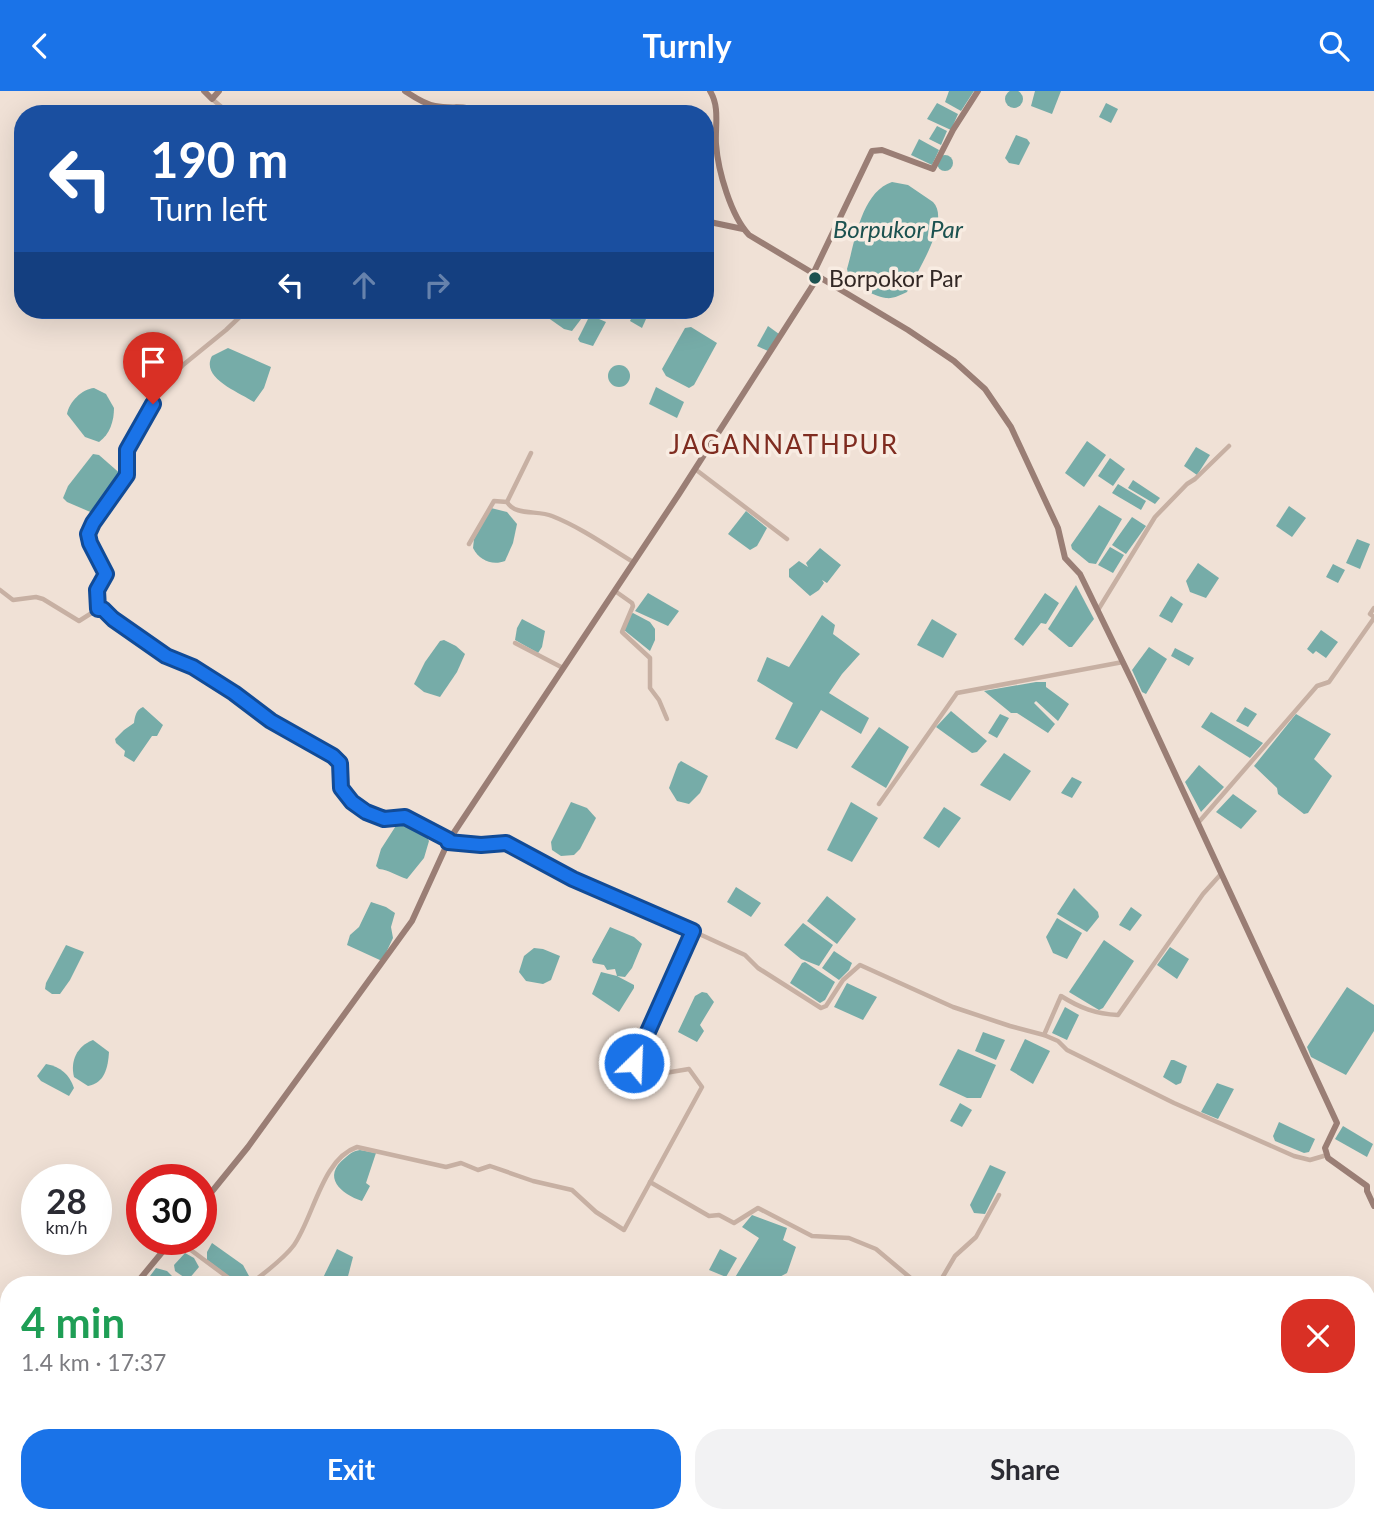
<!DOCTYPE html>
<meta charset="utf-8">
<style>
:root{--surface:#fff;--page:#f2f2f3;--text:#2b2b33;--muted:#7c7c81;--accent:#1a73e8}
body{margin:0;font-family:Lato,sans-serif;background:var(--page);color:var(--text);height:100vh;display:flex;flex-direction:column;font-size:26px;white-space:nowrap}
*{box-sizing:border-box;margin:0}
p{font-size:23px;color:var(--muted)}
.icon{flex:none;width:38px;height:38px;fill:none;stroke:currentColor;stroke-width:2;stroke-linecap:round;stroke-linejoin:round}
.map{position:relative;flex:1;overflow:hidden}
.panel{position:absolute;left:0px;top:1185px;width:1376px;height:247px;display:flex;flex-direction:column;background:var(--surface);border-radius:28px 28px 0 0;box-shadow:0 7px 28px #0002}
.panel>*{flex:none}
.guide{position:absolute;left:14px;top:14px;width:700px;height:214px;border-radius:28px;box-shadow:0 7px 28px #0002;background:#1a4fa0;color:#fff;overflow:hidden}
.speed{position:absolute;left:21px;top:1073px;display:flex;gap:14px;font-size:35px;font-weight:700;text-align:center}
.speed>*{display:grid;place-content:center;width:91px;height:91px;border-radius:50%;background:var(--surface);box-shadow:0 7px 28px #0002;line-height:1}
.speed small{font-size:18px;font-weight:400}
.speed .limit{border:10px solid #d22;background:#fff;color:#111}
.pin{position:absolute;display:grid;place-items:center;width:60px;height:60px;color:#fff;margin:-72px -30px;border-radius:50% 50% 50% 0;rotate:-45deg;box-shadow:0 0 7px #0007}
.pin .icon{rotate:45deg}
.me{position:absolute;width:77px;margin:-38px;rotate:24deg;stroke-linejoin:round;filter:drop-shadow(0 0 5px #0008)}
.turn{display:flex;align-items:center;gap:24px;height:147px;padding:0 21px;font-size:32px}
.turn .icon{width:91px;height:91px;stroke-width:2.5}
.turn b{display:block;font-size:49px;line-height:60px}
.lanes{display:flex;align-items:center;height:66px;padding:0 21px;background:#0003;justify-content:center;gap:35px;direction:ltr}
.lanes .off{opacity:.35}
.round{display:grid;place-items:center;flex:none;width:74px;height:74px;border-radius:28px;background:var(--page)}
.summary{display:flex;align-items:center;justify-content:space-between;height:119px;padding:0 21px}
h1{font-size:42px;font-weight:700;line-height:52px;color:#1e9e55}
.primary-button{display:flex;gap:14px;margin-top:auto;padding:14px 21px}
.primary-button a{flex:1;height:80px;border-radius:28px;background:var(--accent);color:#fff;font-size:28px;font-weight:700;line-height:80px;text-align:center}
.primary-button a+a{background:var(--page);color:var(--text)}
header{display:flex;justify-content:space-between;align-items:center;height:91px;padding:0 21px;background:var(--accent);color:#fff;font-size:32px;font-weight:700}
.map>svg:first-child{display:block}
.water{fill:#76aca8}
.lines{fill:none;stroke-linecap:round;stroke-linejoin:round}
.street{stroke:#c7b0a3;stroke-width:4.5}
.secondary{stroke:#9a7e75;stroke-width:6}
.route-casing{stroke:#114b97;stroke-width:18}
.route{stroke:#1a73e8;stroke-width:12}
.poi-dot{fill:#1c5250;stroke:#f8ece2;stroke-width:2.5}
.labels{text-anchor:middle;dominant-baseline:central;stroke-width:7;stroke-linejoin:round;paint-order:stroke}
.poi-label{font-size:23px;fill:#322825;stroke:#f8ece2;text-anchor:start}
.water-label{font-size:24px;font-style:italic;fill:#1c5250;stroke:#f8ece2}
.quarter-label{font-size:26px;letter-spacing:2px;fill:#7f2c20;stroke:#f8ece2}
</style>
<header><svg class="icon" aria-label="back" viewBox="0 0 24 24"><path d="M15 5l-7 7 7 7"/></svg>Turnly<svg class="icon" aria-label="search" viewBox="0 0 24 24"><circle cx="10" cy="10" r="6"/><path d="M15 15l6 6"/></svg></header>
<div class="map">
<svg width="1374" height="1431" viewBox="0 0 1374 1431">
<rect width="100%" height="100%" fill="#f0e1d6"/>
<g class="water">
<circle cx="1014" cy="8" r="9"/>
<polygon points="949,0 974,0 961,20 945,11"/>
<polygon points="1035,0 1061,0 1052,23 1031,15"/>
<polygon points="937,12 958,23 951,39 927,28"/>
<polygon points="1106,12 1118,18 1111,32 1099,26"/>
<polygon points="937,35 947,40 941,54 929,48"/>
<polygon points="1016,44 1027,48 1030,52 1019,74 1009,72 1005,67"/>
<polygon points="919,48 939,59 932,74 911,64"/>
<circle cx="945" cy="72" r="8"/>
<path d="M 892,91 L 908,94 L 933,111 C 951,129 917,181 907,201 C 901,204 893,208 886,207 C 872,205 849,192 847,178 C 855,151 861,101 892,91 Z"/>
<polygon points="537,219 588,219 572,240 564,238"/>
<polygon points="635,219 650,219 642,237 630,230"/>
<polygon points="590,224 606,231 593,255 580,251 578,248"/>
<polygon points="768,235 779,243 768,260 757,255"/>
<polygon points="691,236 717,252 694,294 689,297 666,285 662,278 685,237"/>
<path d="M 228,257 L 271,276 L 264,297 L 254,311 C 239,301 200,287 212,265 Z"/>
<circle cx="619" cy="285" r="11"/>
<polygon points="656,296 684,311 677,327 649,313"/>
<path d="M 94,297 L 106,303 L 114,317 C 114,330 110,343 99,351 L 85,346 L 67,323 C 69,311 82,298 94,297 Z"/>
<polygon points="1087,350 1106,364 1084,396 1065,382"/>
<polygon points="1196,356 1210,364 1197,384 1184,375"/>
<polygon points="93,363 99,364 123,385 95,423 67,411 63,407 68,395"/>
<polygon points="1110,367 1125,378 1113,395 1098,385"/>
<polygon points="1133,389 1160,407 1155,413 1128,397"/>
<polygon points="1118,393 1146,410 1141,419 1112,402"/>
<polygon points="1099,414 1122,428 1096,473 1089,472 1072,458 1071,454"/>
<polygon points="1289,415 1306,427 1292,446 1276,435"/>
<path d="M 491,417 L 507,421 L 517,433 L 513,452 L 505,470 C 492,475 479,469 473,457 L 474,448 Z"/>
<polygon points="746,420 767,437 757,455 750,459 728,443"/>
<polygon points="1132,426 1146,435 1126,463 1112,454"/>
<polygon points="1357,448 1370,453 1360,478 1346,472"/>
<polygon points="1110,456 1124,464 1113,482 1098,474"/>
<polygon points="820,457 841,474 827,492 822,489 824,492 819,499 810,505 789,486 789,478 799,470 808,476 806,472"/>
<polygon points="1198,472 1219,487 1206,507 1190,501 1186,490"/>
<polygon points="1333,473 1345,479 1338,492 1326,486"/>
<polygon points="1076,494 1094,528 1072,556 1069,556 1048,538"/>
<polygon points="648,502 679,520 668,535 635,520"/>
<polygon points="1045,502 1059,512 1046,533 1041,532 1023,555 1014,548"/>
<polygon points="1171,505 1183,513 1172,532 1159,525"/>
<polygon points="633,522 650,531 655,538 655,549 650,560 624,539 629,524"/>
<polygon points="822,524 835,534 833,543 860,563 842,583 829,602 869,627 861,643 821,619 797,658 775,648 793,612 757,590 767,566 789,576"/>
<polygon points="522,528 545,540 542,556 538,562 515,549 517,537"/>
<polygon points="932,528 957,543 943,567 917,554"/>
<polygon points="1321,539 1338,551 1326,567 1316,560 1313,563 1307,558"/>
<polygon points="444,549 456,555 465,563 457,581 440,606 424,601 414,593 425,571 440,550"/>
<polygon points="1149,556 1167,568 1146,603 1142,601 1132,579"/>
<polygon points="1175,557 1194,567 1189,575 1171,565"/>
<polygon points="1036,591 1046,591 1046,596 1069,613 1058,630 1036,610 1034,612 1055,633 1048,642 1017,622 1011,622 984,600"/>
<path d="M 143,616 L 163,634 L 157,645 L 152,645 L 134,671 L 124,665 L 125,660 L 116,652 L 115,648 L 124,639 L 134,632 C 135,625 136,619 143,616 Z"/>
<polygon points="1245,616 1257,623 1248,636 1236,630"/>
<polygon points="951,620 987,650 977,661 972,662 936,636"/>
<polygon points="1211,621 1263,652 1250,667 1201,636"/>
<polygon points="1000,623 1009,627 997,647 988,642"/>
<polygon points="1296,623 1331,643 1314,668 1332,685 1308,722 1304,723 1278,703 1277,697 1254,675"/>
<polygon points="879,636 909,656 886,697 851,676"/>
<polygon points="1004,662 1031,680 1010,710 980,694"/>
<polygon points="681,670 708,685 700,702 689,713 677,710 669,697 678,673"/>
<polygon points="1199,674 1224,696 1201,721 1185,691"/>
<polygon points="1072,686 1082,691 1072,707 1061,702"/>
<polygon points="1233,703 1257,720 1241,738 1216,721"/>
<polygon points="571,711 587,717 596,727 580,758 574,764 561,765 552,759 551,751"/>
<polygon points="851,711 878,727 852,771 827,759"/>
<polygon points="944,716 961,727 939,757 923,747"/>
<path d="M 399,730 C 413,729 424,737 429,750 L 424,767 L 407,788 C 397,785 389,779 379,778 L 376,775 L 381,758 Z"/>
<polygon points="736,796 761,812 751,826 727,811"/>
<polygon points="1074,797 1098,821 1099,826 1087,841 1057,823"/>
<polygon points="827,805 856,828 837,853 807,830"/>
<polygon points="371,811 386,816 395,822 391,836 393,847 382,870 347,854 350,844 359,836"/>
<polygon points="1131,816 1142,824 1130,840 1119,834"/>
<polygon points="1057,827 1082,842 1067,868 1053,862 1046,846"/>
<polygon points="803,832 833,854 819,875 801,868 784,854"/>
<polygon points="610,836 634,846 642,853 632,877 625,886 617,885 634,894 634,897 619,921 592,903 601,881 617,885 615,878 607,879 604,874 593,872 592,869"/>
<polygon points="1104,849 1134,870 1103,917 1099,919 1069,901"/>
<polygon points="66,854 84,861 70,889 60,903 52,903 45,898 46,892"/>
<polygon points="1170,856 1189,868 1177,888 1157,874"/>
<polygon points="534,857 543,858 560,865 551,889 543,893 526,890 519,881 524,865"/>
<polygon points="834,860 852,872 849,879 839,889 822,877"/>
<polygon points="805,871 835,891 825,909 820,912 790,892 802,872"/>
<polygon points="847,892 877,906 863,929 834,916"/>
<polygon points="1347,896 1374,914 1374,940 1346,984 1311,966 1307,956"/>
<polygon points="702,901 707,902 714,911 700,934 704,940 697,951 678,941 695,905"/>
<polygon points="1065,916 1079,924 1067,949 1052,942"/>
<polygon points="983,941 1005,949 996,969 975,960"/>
<polygon points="1025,948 1050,960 1033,993 1010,979"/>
<path d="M 93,949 L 109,961 C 108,976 105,992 88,995 L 74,986 C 70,970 77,955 93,949 Z"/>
<polygon points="958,958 996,974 981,1007 967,1007 939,994"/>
<polygon points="1171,969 1174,969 1187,975 1181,992 1176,994 1163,986"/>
<path d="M 46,973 C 61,976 69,983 74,997 L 69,1005 L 41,990 L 37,985 Z"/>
<polygon points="1217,992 1234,998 1218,1028 1201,1021"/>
<polygon points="960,1012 972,1019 962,1036 950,1030"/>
<polygon points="1279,1031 1315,1048 1309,1061 1304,1062 1275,1050 1273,1045"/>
<polygon points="1343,1035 1373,1053 1367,1066 1335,1048"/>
<path d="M 360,1059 L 376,1062 L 366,1092 L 370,1095 L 362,1110 C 341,1103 321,1086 345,1067 C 351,1062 353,1060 360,1059 Z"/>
<polygon points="990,1074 1006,1081 985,1123 974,1122 970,1114"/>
<polygon points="752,1124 787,1137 783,1149 796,1156 787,1182 774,1189 772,1193 731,1193 759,1147 742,1136"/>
<polygon points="212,1152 243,1174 249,1185 239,1193 207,1169 207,1161"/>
<polygon points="337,1158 353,1166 346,1193 320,1193"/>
<polygon points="720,1158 737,1167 726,1186 709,1179"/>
<polygon points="185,1162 194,1167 199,1176 188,1189 175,1180 174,1174"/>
<polygon points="156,1177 167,1180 180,1193 144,1193"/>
<polygon points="171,1423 197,1423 209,1428 209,1431 167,1431"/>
<polygon points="240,1423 267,1423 265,1431 239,1431"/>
</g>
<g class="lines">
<g class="street">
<polyline points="212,8 230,23"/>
<path d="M 531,362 L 507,411 C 515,425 538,419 552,425 C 580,436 607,455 633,471"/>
<polyline points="695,378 787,448"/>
<polyline points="469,453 494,410 507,411"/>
<polyline points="0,499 13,509 36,506 43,508 79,530 98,518 103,518 113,528 166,565 193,576 234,602 271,630 333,665 340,672 341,697 352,711 366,721 384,728 406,725 449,749"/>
<polyline points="615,500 632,512 633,515 622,541 650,567 650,597 659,609 667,628"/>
<polyline points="1374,517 1370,523 1374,526"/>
<polyline points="98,518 97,499 106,483 90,452 88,443 94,432 127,384 127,359 140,333 165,293 183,274 226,239 247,219"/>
<polyline points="1098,519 1155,426 1187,393 1195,388 1229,355"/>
<polyline points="515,552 563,577"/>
<polyline points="879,713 957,602 1123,571"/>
<polyline points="1198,732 1317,595 1329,591 1374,527"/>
<polyline points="448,752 481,754 506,752 573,788 660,825 745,864 758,877 821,917 826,915 843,889 860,874 953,916 1010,935 1044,944 1058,950 1067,959 1174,1012 1294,1065 1310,1069 1327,1064"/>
<path d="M 1044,944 L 1061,905 C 1080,917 1096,923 1118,924 L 1203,803 L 1221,783"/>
<polyline points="650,1091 709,1125 719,1124 734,1132 758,1117 812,1145 849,1147 876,1158 919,1194"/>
<polyline points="176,1148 238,1194"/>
<path d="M 249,1194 C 264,1182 283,1169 294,1154 C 314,1125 322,1068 357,1056 L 446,1076 L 461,1072 L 478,1079 L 490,1075 L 533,1090 L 572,1099 L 596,1121 L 624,1139 L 702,996 L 689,978 L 659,983 L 634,972 L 693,840"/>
<polyline points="938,1194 955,1165 976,1146 999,1104"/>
<polyline points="1367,1235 1374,1237"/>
<polyline points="0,1362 9,1370"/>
<polyline points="58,1423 69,1431"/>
<polyline points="892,1431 897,1423"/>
</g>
<g class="secondary">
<polyline points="204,0 212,8 219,0"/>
<path d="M 405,0 C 414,6 424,13 435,15 C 455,19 464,12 484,23"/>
<path d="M 710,0 C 720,16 715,35 716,53 C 718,80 731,125 749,144 L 908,239 L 954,270 L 985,298 L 1011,336 L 1058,437 L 1065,467 L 1080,483 L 1133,592 L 1337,1032 L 1325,1057 L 1328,1067 L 1367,1095 L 1367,1100 L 1374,1115"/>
<polyline points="705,130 743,138"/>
<polyline points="813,183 872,60 882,59 933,78 953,39 978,0"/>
<polyline points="201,1114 248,1056 412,830 449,749 679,403 818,186"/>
<polyline points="135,1194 173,1148"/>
<polyline points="0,1352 9,1341"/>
</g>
</g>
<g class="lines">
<defs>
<polyline id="route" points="153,313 127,359 127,384 93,432 88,443 90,452 106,483 97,499 98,518 103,518 113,528 166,565 193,576 234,602 271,630 333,665 340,672 341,697 352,711 366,721 384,728 405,726 449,749 448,751 481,754 506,752 573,788 693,840 634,972"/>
</defs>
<use href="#route" class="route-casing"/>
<use href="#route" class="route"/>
</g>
<circle class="poi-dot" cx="815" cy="187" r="7"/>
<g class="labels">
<g class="poi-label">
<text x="829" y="187">Borpokor Par</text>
</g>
<g class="water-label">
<text x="898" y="137">Borpukor Par</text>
</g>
<g class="quarter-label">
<text x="784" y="353">JAGANNATHPUR</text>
</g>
</g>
</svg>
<div class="speed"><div>28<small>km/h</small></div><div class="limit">30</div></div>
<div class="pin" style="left:153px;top:313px;background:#d93025"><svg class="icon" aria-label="arrive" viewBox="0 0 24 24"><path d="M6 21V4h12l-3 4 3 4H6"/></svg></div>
<svg class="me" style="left:634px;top:972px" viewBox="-20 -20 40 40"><circle r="17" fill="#1a73e8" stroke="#fff" stroke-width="3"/><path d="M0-11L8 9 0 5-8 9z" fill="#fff"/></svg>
<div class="guide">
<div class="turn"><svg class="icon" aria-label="left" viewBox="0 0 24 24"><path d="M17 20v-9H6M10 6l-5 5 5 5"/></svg><div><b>190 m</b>Turn left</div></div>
<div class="lanes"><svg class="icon" aria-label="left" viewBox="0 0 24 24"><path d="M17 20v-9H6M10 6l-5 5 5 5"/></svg><svg class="icon off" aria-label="ahead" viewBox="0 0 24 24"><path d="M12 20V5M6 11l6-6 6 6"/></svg><svg class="icon off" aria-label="right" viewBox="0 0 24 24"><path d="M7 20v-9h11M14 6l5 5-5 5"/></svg></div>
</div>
<section class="panel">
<div class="summary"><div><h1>4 min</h1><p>1.4 km · 17:37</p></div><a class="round" style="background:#d93025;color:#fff"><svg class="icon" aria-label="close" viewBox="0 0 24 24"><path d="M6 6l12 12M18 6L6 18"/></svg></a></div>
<div class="primary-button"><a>Exit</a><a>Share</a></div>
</section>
</div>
